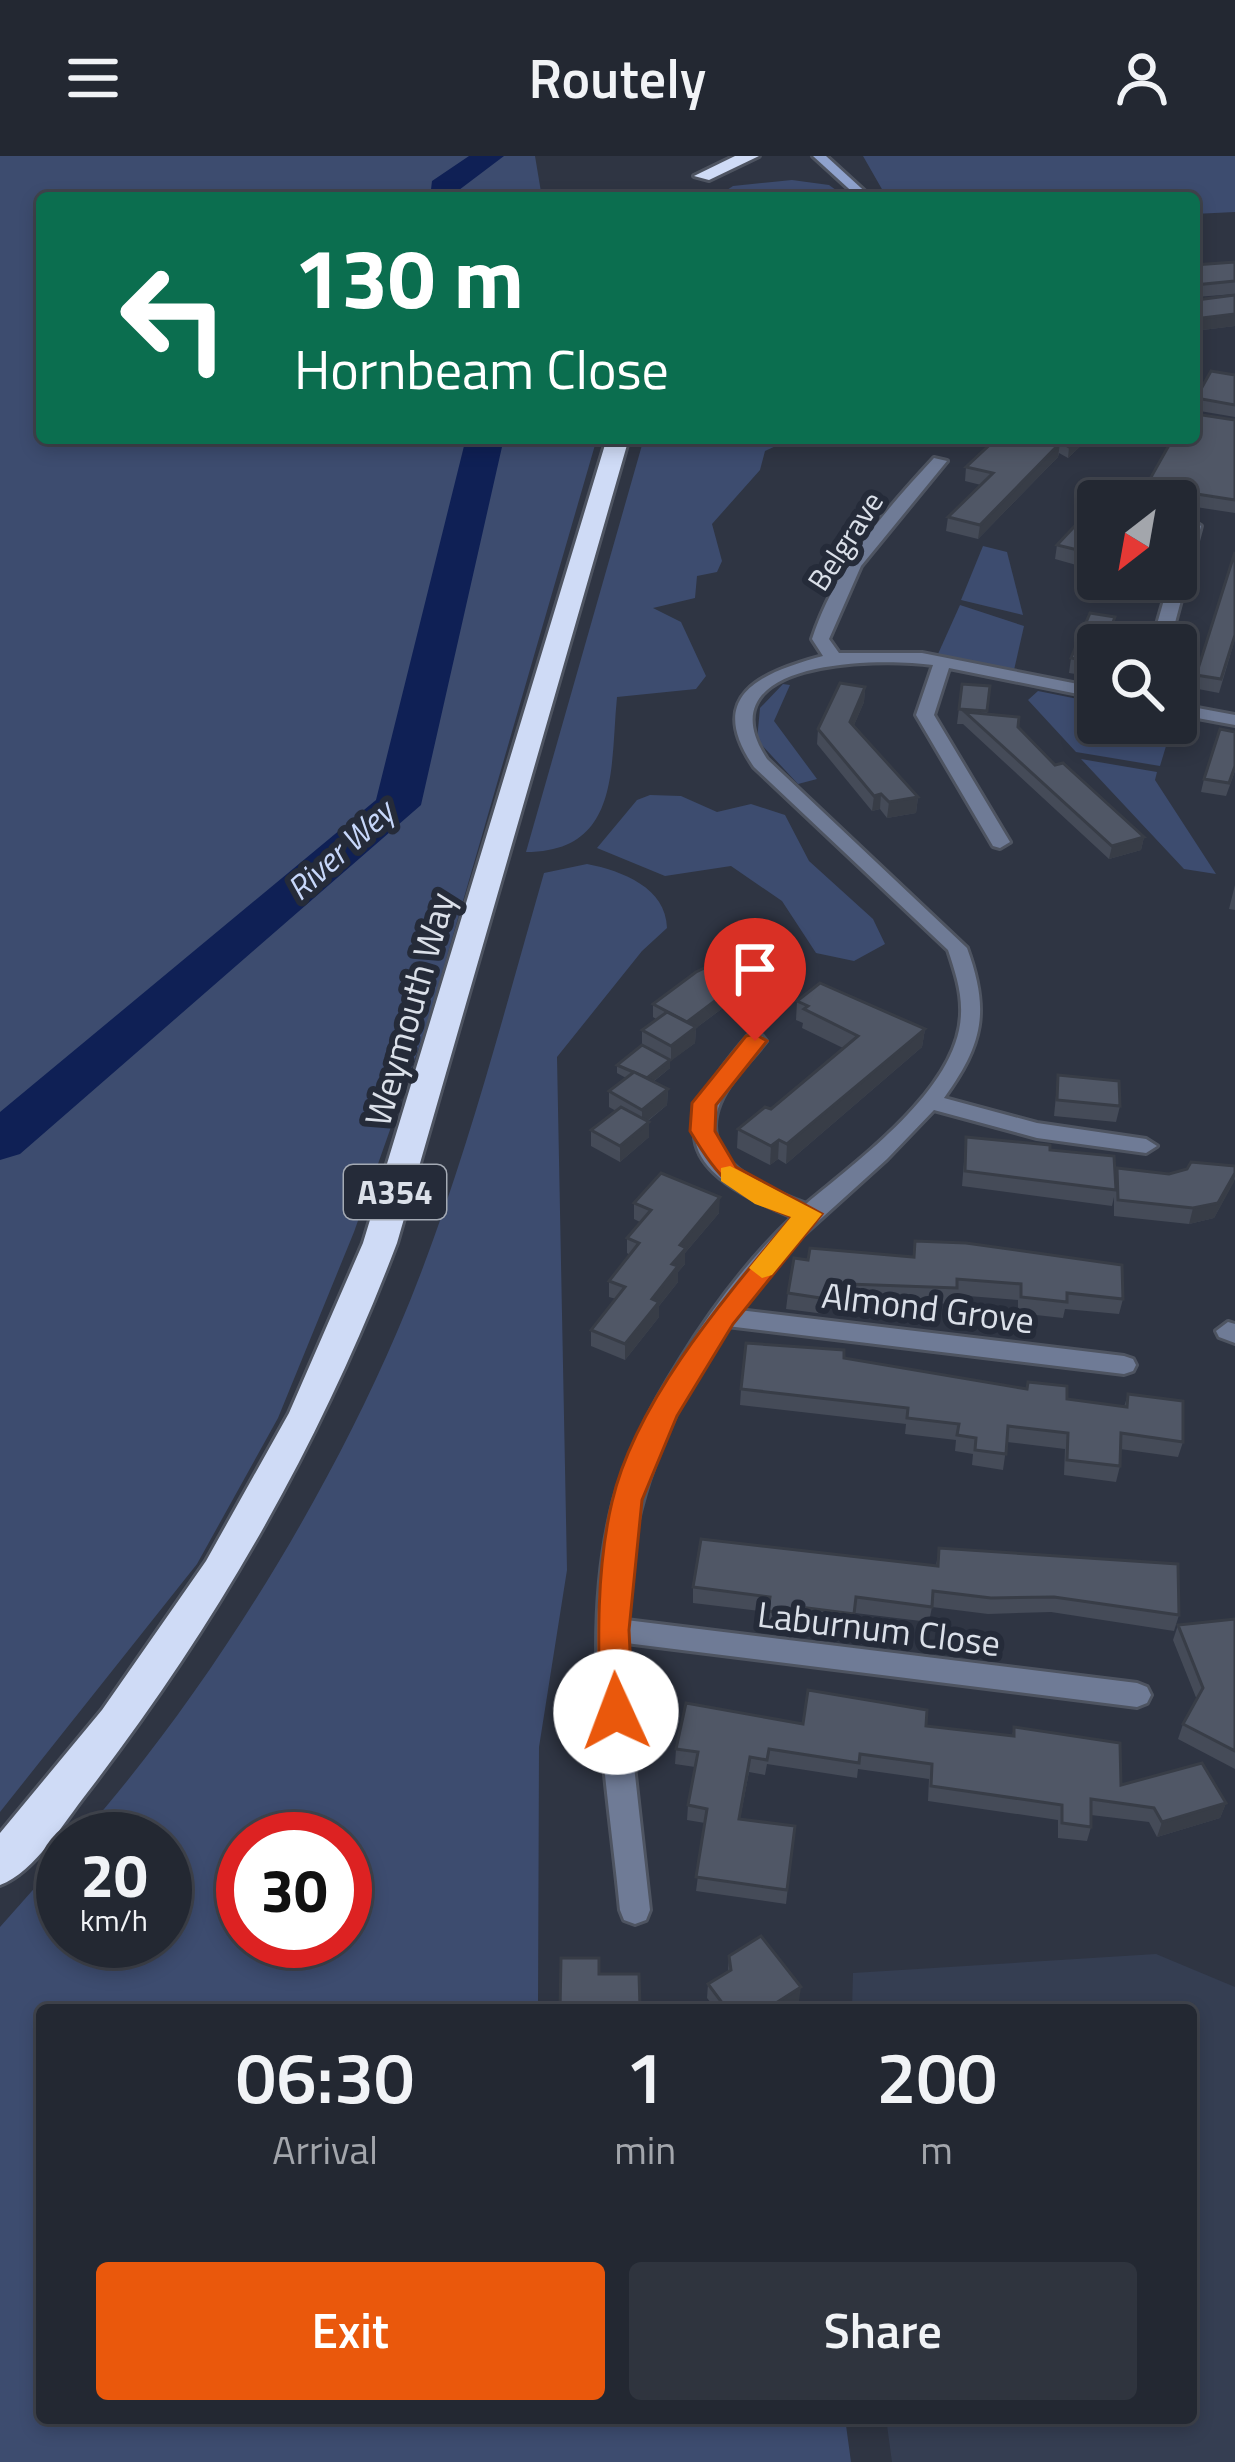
<!DOCTYPE html>
<style>
:root{--surface:#232832;--page:#2f343e;--text:#f1f3f6;--muted:#a3a6ac;--line:#40444d;--accent:#ea580c}
body{margin:0;font-family:"Titillium Web",sans-serif;background:var(--page);color:var(--text);height:100vh;display:flex;flex-direction:column;font-size:45px;white-space:nowrap}
*{box-sizing:border-box;margin:0}
p{font-size:39px;color:var(--muted)}
.icon{flex:none;width:66px;height:66px;fill:none;stroke:currentColor;stroke-width:2;stroke-linecap:round;stroke-linejoin:round}
.map{position:relative;flex:1;overflow:hidden}
.sheet{position:absolute;left:36px;top:1848px;width:1161px;height:420px;display:flex;flex-direction:column;background:var(--surface);border-radius:12px;box-shadow:0 6px 18px #0003,0 0 0 3px var(--line)}
.sheet>*{flex:none}
.top-card{position:absolute;left:36px;top:36px;width:1164px;height:252px;border-radius:12px;box-shadow:0 6px 18px #0003,0 0 0 3px var(--line);background:#0b6e4f;color:#fff;overflow:hidden}
.needle{width:78px;rotate:211deg}
.buttons{position:absolute;left:1077px;top:324px;display:grid;gap:24px}
.buttons a{display:grid;place-items:center;width:120px;height:120px;border-radius:12px;background:var(--surface);box-shadow:0 6px 18px #0003,0 0 0 3px var(--line);font-size:60px}
.speed{position:absolute;left:36px;top:1656px;display:flex;gap:24px;font-size:60px;font-weight:700;text-align:center}
.speed>*{display:grid;place-content:center;width:156px;height:156px;border-radius:50%;background:var(--surface);box-shadow:0 6px 18px #0003,0 0 0 3px var(--line);line-height:1}
.speed small{font-size:30px;font-weight:400}
.speed .limit{border:18px solid #d22;background:#fff;color:#111}
.pin{position:absolute;display:grid;place-items:center;width:102px;height:102px;color:#fff;margin:-123px -51px;border-radius:50% 50% 50% 0;rotate:-45deg;box-shadow:0 0 12px #0007}
.pin .icon{rotate:45deg}
.me{position:absolute;width:132px;margin:-66px;rotate:358deg;stroke-linejoin:round;filter:drop-shadow(0 0 9px #0008)}
.turn{display:flex;align-items:center;gap:42px;height:252px;padding:0 60px;font-size:54px}
.turn .icon{width:156px;height:156px;stroke-width:2.5}
.turn b{display:block;font-size:84px;line-height:102px}
.eta{display:flex;justify-content:space-evenly;align-items:center;height:204px;text-align:center}
.eta b{font-size:72px;font-weight:600;line-height:84px}
.button{display:flex;gap:24px;margin-top:auto;padding:24px 60px}
.button a{flex:1;height:138px;border-radius:12px;background:var(--accent);color:#fff;font-size:48px;font-weight:600;line-height:138px;text-align:center}
.button a+a{background:var(--page);color:var(--text)}
header{display:flex;justify-content:space-between;align-items:center;height:156px;padding:0 60px;background:var(--surface);font-size:54px;font-weight:600}
.map>svg:first-child{display:block}
.built{fill:#353e52}
.green{fill:#3d4c6f;fill-rule:evenodd}
.lines{fill:none;stroke-linecap:round;stroke-linejoin:round}
.stream{stroke:#4c5a81;stroke-width:6}
.river{fill:#0f2055;fill-rule:evenodd}
.street-casing{stroke:#4e5461;stroke-width:6}
.secondary-casing{stroke:#4e5461;stroke-width:6}
.highway-casing{stroke:#4e5461;stroke-width:6}
.street{fill:#6f7b96;fill-rule:evenodd}
.secondary{fill:#8fa2cd;fill-rule:evenodd}
.highway{fill:#cfdbf6;fill-rule:evenodd}
.wall{fill:#454b58}
.shaded-wall{fill:#383d47}
.building{fill:#505766;stroke:#383d47;stroke-width:3}
.route{fill:#ea580c;stroke:#983908;stroke-width:3}
.slow{fill:#f59e0b}
.labels{text-anchor:middle;dominant-baseline:central;stroke-width:12;stroke-linejoin:round;paint-order:stroke}
.far-street-label{font-size:30px;fill:#dbe0e9;stroke:#252b39}
.far-water-label{font-size:33px;font-style:italic;fill:#c7d7fa;stroke:#252b39}
.shield{fill:#252b39;stroke:#a4aab4;stroke-width:3}
.shield-label{font-size:33px;font-weight:bold;fill:#dbe0e9}
.street-label{font-size:36px;fill:#dbe0e9;stroke:#252b39}
</style>
<header><svg class="icon" aria-label="menu" viewBox="0 0 24 24"><path d="M4 6h16M4 12h16M4 18h16"/></svg>Routely<svg class="icon" aria-label="person" viewBox="0 0 24 24"><circle cx="12" cy="8" r="4"/><path d="M4 21q1-7 8-7t8 7"/></svg></header>
<div class="map">
<svg width="1235" height="2306" viewBox="0 0 1235 2306">
<rect width="100%" height="100%" fill="#2f3543"/>
<polygon class="built" points="1156,1798 1235,1831 1235,2306 892,2306 886,2262 1191,2262 1191,1854 852,1854 853,1817"/>
<g class="green">
<polygon points="0,0 535,0 542,42 42,42 42,282 597,282 428,866 354,1076 278,1262 197,1408 0,1656"/>
<polygon points="863,0 1235,0 1235,56 1194,58 1194,42 887,42"/>
<polygon points="792,24 829,29 847,42 715,42 733,30"/>
<path d="M 644,282 L 793,282 L 765,295 L 760,314 L 712,368 L 722,405 L 717,416 L 697,420 L 695,442 L 653,452 L 681,466 L 706,520 L 696,533 L 617,541 C 610,610 621,696 526,696 Z"/>
<polygon points="983,390 1007,396 1023,459 961,444"/>
<polygon points="960,449 1024,470 1014,514 938,498"/>
<polygon points="783,528 790,529 774,565 817,623 798,628 757,584 760,552"/>
<polygon points="1038,535 1098,547 1098,567 1173,567 1160,610 1076,596 1028,544"/>
<polygon points="1081,603 1157,616 1155,624 1216,718 1184,713"/>
<polygon points="650,639 681,640 717,656 751,648 785,659 809,705 873,763 885,788 854,805 816,797 782,745 731,710 665,720 597,692 637,644"/>
<path d="M 587,708 C 623,715 666,732 667,772 L 642,795 L 557,901 L 567,1414 L 539,1591 L 538,1854 L 42,1854 L 42,2262 L 845,2262 L 851,2306 L 0,2306 L 0,1771 L 63,1700 L 63,1785 L 165,1785 L 165,1683 L 78,1683 C 203,1543 323,1349 397,1176 C 460,1029 500,870 544,717 ZM 243,1683 L 345,1683 L 345,1785 L 243,1785 Z"/>
</g>
<g class="lines">
<polyline class="stream" points="482,0 487,2"/>
<g class="river">
<polygon points="469,0 504,0 459,34 460,42 430,42 432,25"/>
<polygon points="466,282 504,282 421,649 20,998 0,1004 0,956 376,644"/>
</g>
<defs>
<g id="street">
<path d="M 934,302 L 947,305 L 861,410 L 829,483 L 839,497 L 922,497 L 1098,532 L 1098,542 L 949,512 L 934,559 L 1010,686 L 1000,692 L 993,690 L 916,559 L 933,509 C 875,501 702,504 767,603 L 967,792 C 990,855 983,888 944,942 L 1037,967 L 1146,983 L 1157,990 L 1146,997 L 1037,982 L 934,954 L 887,1003 L 793,1088 L 739,1154 L 1124,1200 L 1133,1203 L 1136,1209 L 1133,1215 L 1124,1218 L 727,1170 C 666,1261 627,1354 626,1464 L 1137,1527 L 1147,1531 L 1151,1539 L 1147,1547 L 1137,1551 L 626,1487 L 633,1601 L 650,1754 L 646,1764 L 635,1768 L 624,1764 L 620,1754 C 607,1620 579,1477 614,1344 C 628,1294 653,1247 680,1204 C 712,1152 749,1103 793,1061 C 678,1014 665,975 748,880 L 762,880 L 766,885 C 751,905 730,923 720,947 C 696,1005 763,1031 806,1048 C 858,1004 959,932 961,858 C 962,836 955,815 948,794 L 754,611 C 705,540 760,517 823,500 L 812,483 C 836,411 883,357 934,302 Z"/>
<polygon points="1193,365 1201,370 1169,489 1151,489 1170,423 1176,423 1176,402 1185,370"/>
<polygon points="1176,548 1235,559 1235,569 1176,558"/>
<polygon points="1228,1166 1235,1168 1235,1187 1219,1181 1216,1175"/>
</g>
<polygon id="secondary" points="813,0 826,0 872,42 859,42"/>
<g id="highway">
<polygon points="735,0 759,0 709,24 694,20"/>
<path d="M 607,282 L 629,282 L 397,1087 C 321,1287 218,1467 87,1637 C 64,1666 35,1716 0,1729 L 0,1677 L 102,1554 L 206,1405 L 289,1257 L 363,1087 Z"/>
</g>
</defs>
<use href="#street" class="street-casing"/>
<use href="#secondary" class="secondary-casing"/>
<use href="#highway" class="highway-casing"/>
<use href="#street" class="street"/>
<use href="#secondary" class="secondary"/>
<use href="#highway" class="highway"/>
</g>
<g class="wall">
<polygon points="1235,106 1235,138 1196,141 1196,144 1235,139 1235,170 1194,175 1194,109"/>
<polygon points="1235,219 1235,261 1194,254 1196,242"/>
<polygon points="1195,258 1235,264 1235,357 1176,348 1176,345 1144,343 1146,330"/>
<polygon points="997,282 1089,282 1068,302 1059,297 1058,301 978,383 946,375 948,361 981,329 965,325 966,311"/>
<polygon points="1098,345 1098,399 1087,412 1055,403 1057,389"/>
<polygon points="1235,396 1235,483 1219,537 1193,532"/>
<polygon points="1115,461 1113,476 1098,489 1098,513 1095,521 1069,517 1071,502"/>
<polygon points="962,528 990,530 987,558 1018,571 1055,609 1144,681 1141,694 1109,703 963,568 957,568"/>
<polygon points="865,531 864,546 854,569 918,641 916,657 887,662 880,653 872,655 817,588 818,573"/>
<polygon points="1235,576 1235,615 1226,640 1201,636 1204,623"/>
<polygon points="1235,729 1235,754 1229,753"/>
<polygon points="744,823 743,837 696,872 695,887 670,905 670,912 653,926 668,933 667,949 648,965 649,981 620,1006 591,990 591,974 616,955 609,951 609,935 626,922 617,917 617,909 642,889 642,874 656,863 653,861 653,848"/>
<polygon points="797,845 925,873 922,891 786,1008 778,1003 770,1009 737,992 738,973 771,953 843,892 802,872 803,867 796,864"/>
<polygon points="1058,919 1120,950 1116,966 1054,960"/>
<polygon points="966,981 1050,994 1115,1022 1117,1012 1169,1018 1235,1010 1235,1023 1214,1062 1189,1068 1114,1060 1114,1041 1112,1050 962,1030"/>
<polygon points="634,1047 719,1057 685,1097 685,1108 678,1116 678,1126 659,1150 659,1161 625,1204 591,1190 591,1174 616,1143 609,1141 609,1125 630,1099 627,1097 627,1082 640,1066 634,1063"/>
<polygon points="915,1085 1123,1143 1119,1158 1065,1153 1063,1162 1018,1157 1018,1144 956,1139 954,1148 847,1144 846,1150 827,1147 825,1158 786,1153 788,1137 808,1104 913,1101"/>
<polygon points="844,1202 1026,1233 1028,1226 1067,1243 1124,1251 1128,1238 1183,1286 1178,1301 1120,1293 1120,1310 1116,1326 1064,1319 1065,1293 1007,1286 1003,1314 972,1309 973,1298 955,1295 956,1284 905,1278 906,1268 740,1249 741,1233"/>
<polygon points="939,1392 1179,1459 1174,1475 1051,1456 988,1458 932,1451 929,1466 855,1457 852,1474 806,1467 805,1475 766,1470 768,1456 693,1447 693,1431 936,1410"/>
<polygon points="1235,1463 1235,1613 1178,1583 1183,1568 1197,1544 1173,1484 1178,1469"/>
<polygon points="803,1568 926,1570 1012,1580 1014,1571 1121,1629 1226,1647 1220,1662 1157,1681 1149,1666 1091,1659 1091,1671 1087,1685 1058,1682 1058,1664 928,1645 929,1623 858,1613 857,1622 767,1608 765,1619 749,1616 740,1663 795,1670 786,1748 696,1735 705,1667 687,1664 688,1649 695,1611 675,1608 676,1593"/>
<polygon points="729,1800 799,1845 785,1854 560,1854 599,1818 640,1850 715,1852 707,1842 708,1828 728,1815"/>
</g>
<g class="shaded-wall">
<polygon points="1235,158 1235,170 1194,175 1194,163"/>
<polygon points="1079,282 1089,282 1068,302 1069,291"/>
<polygon points="1060,287 1058,301 978,383 980,369"/>
<polygon points="1098,388 1098,399 1087,412 1090,397"/>
<polygon points="865,531 864,546 849,581 850,566"/>
<polygon points="881,638 880,653 872,655 874,640"/>
<polygon points="918,641 916,657 887,662 889,646"/>
<polygon points="1144,681 1141,694 1109,703 1112,690"/>
<polygon points="744,823 743,837 696,872 695,887 671,905 671,890 686,866"/>
<polygon points="925,873 922,891 786,1008 787,988"/>
<polygon points="670,904 670,912 645,932 645,924"/>
<polygon points="668,933 667,949 642,969 642,954"/>
<polygon points="649,966 649,981 620,1006 620,990"/>
<polygon points="779,984 778,1003 770,1009 771,990"/>
<polygon points="1235,1017 1234,1026 1214,1062 1189,1068 1193,1052"/>
<polygon points="720,1041 719,1057 685,1097 685,1108 678,1116 678,1126 659,1150 659,1161 625,1204 625,1188 672,1108 680,1089"/>
<polygon points="1226,1647 1220,1662 1157,1681 1162,1666"/>
<polygon points="801,1831 799,1845 785,1854 765,1854"/>
</g>
<g class="building">
<polygon points="1235,106 1235,125 1194,129 1194,109"/>
<polygon points="1194,133 1196,144 1235,139 1235,158 1194,163"/>
<polygon points="1211,215 1235,219 1235,249 1196,242"/>
<polygon points="1194,255 1195,258 1235,264 1235,344 1146,330 1173,282 1194,282"/>
<polygon points="997,282 1039,282 1060,287 980,369 948,361 993,317 966,311"/>
<polygon points="1053,282 1079,282 1069,291"/>
<polygon points="1104,339 1130,345 1098,345 1098,388 1090,397 1057,389"/>
<polygon points="1235,396 1235,479 1221,523 1196,519"/>
<polygon points="1090,457 1115,461 1104,489 1098,489 1097,506 1071,502"/>
<polygon points="840,527 865,531 850,566 918,641 889,646 881,638 874,640 818,573"/>
<polygon points="962,528 990,530 987,555 959,553"/>
<polygon points="965,556 1019,561 1018,571 1055,609 1063,607 1144,681 1112,690"/>
<polygon points="1220,573 1235,576 1235,610 1229,627 1204,623"/>
<polygon points="713,808 744,823 687,866 653,848 696,816"/>
<polygon points="820,827 925,873 787,988 779,984 771,990 738,973 765,951 771,953 858,880 804,853 808,850 797,845"/>
<polygon points="667,856 696,871 671,890 642,874"/>
<polygon points="642,889 670,904 647,922 617,909"/>
<polygon points="634,916 668,933 642,954 609,935"/>
<polygon points="1058,919 1119,925 1120,950 1057,944"/>
<polygon points="621,951 649,966 620,990 591,974"/>
<polygon points="966,981 1050,989 1050,994 1114,1000 1116,1034 965,1015"/>
<polygon points="1191,1006 1235,1010 1235,1017 1218,1047 1193,1052 1118,1044 1117,1012 1169,1018 1187,1013"/>
<polygon points="661,1017 720,1041 680,1089 686,1092 672,1108 678,1110 652,1143 659,1146 625,1188 591,1174 625,1131 609,1125 639,1087 627,1082 651,1054 634,1047"/>
<polygon points="915,1085 966,1087 1122,1109 1123,1143 1067,1137 1067,1146 1021,1141 1021,1128 957,1123 957,1132 849,1128 847,1134 829,1131 827,1143 788,1137 794,1102 808,1104 810,1092 914,1101"/>
<polygon points="746,1187 844,1194 844,1202 1027,1233 1028,1226 1067,1230 1067,1243 1127,1251 1128,1238 1183,1245 1183,1286 1121,1277 1120,1310 1067,1304 1068,1277 1008,1270 1006,1298 975,1294 976,1282 957,1279 959,1268 907,1262 908,1252 741,1233"/>
<polygon points="701,1383 938,1410 939,1392 1178,1408 1179,1459 1054,1441 991,1442 933,1435 932,1451 856,1441 854,1458 807,1452 806,1460 768,1455 770,1441 693,1431"/>
<polygon points="1235,1463 1235,1595 1183,1568 1203,1532 1178,1469"/>
<polygon points="808,1534 927,1554 926,1570 1014,1580 1014,1571 1120,1587 1121,1629 1202,1607 1226,1647 1162,1666 1154,1652 1091,1643 1091,1671 1062,1667 1062,1649 931,1630 932,1608 860,1598 859,1607 769,1593 767,1604 750,1601 739,1663 795,1670 787,1734 696,1721 707,1653 688,1649 698,1596 676,1593 686,1547 803,1568"/>
<polygon points="761,1780 801,1831 765,1854 560,1854 561,1802 599,1802 599,1818 639,1818 640,1850 726,1852 708,1828 731,1814 729,1800"/>
</g>
<path class="route" d="M 755,878 L 767,885 L 716,949 L 715,975 L 736,1011 L 822,1058 L 733,1168 L 677,1260 L 642,1344 L 629,1474 L 633,1556 L 628,1565 L 605,1565 L 600,1556 C 598,1487 596,1413 612,1346 C 635,1245 727,1139 792,1061 C 736,1041 720,1025 690,975 L 692,947 L 746,880 Z"/>
<polygon class="slow" points="730,1010 822,1058 772,1119 762,1122 749,1112 791,1061 755,1048 721,1025 721,1012"/>
<g class="labels">
<g class="far-street-label">
<text transform="translate(845 385) rotate(-57)">Belgrave</text>
</g>
<g class="far-water-label">
<text transform="translate(340 694) rotate(-42)">River Wey</text>
</g>
<rect class="shield" x="344" y="1009" width="102" height="54" rx="9"/>
<g class="shield-label">
<text x="395" y="1036">A354</text>
</g>
<g class="street-label">
<text transform="translate(409 853) rotate(-74)">Weymouth Way</text>
<text transform="translate(928 1151) rotate(7)">Almond Grove</text>
<text transform="translate(879 1472) rotate(7)">Laburnum Close</text>
</g>
</g>
</svg>
<div class="buttons">
<a><svg class="needle" viewBox="-14 -14 28 28"><path d="M0-13l5 13h-10z" fill="#e53935"/><path d="M0 13l5-13h-10z" fill="#a3a6ac"/></svg></a>
<a><svg class="icon" aria-label="search" viewBox="0 0 24 24"><circle cx="10" cy="10" r="6"/><path d="M15 15l6 6"/></svg></a>
</div>
<div class="speed"><div>20<small>km/h</small></div><div class="limit">30</div></div>
<div class="pin" style="left:755px;top:885px;background:#d93025"><svg class="icon" aria-label="arrive" viewBox="0 0 24 24"><path d="M6 21V4h12l-3 4 3 4H6"/></svg></div>
<svg class="me" style="left:616px;top:1556px" viewBox="-20 -20 40 40"><circle r="19" fill="#fff"/><path d="M0-13L10 11 0 6-10 11z" fill="#ea580c"/></svg>
<div class="top-card">
<div class="turn"><svg class="icon" aria-label="left" viewBox="0 0 24 24"><path d="M17 20v-9H6M10 6l-5 5 5 5"/></svg><div><b>130 m</b>Hornbeam Close</div></div>
</div>
<section class="sheet">
<div class="eta">
<div><b>06:30</b><p>Arrival</p></div>
<div><b>1</b><p>min</p></div>
<div><b>200</b><p>m</p></div>
</div>
<div class="button"><a>Exit</a><a>Share</a></div>
</section>
</div>
